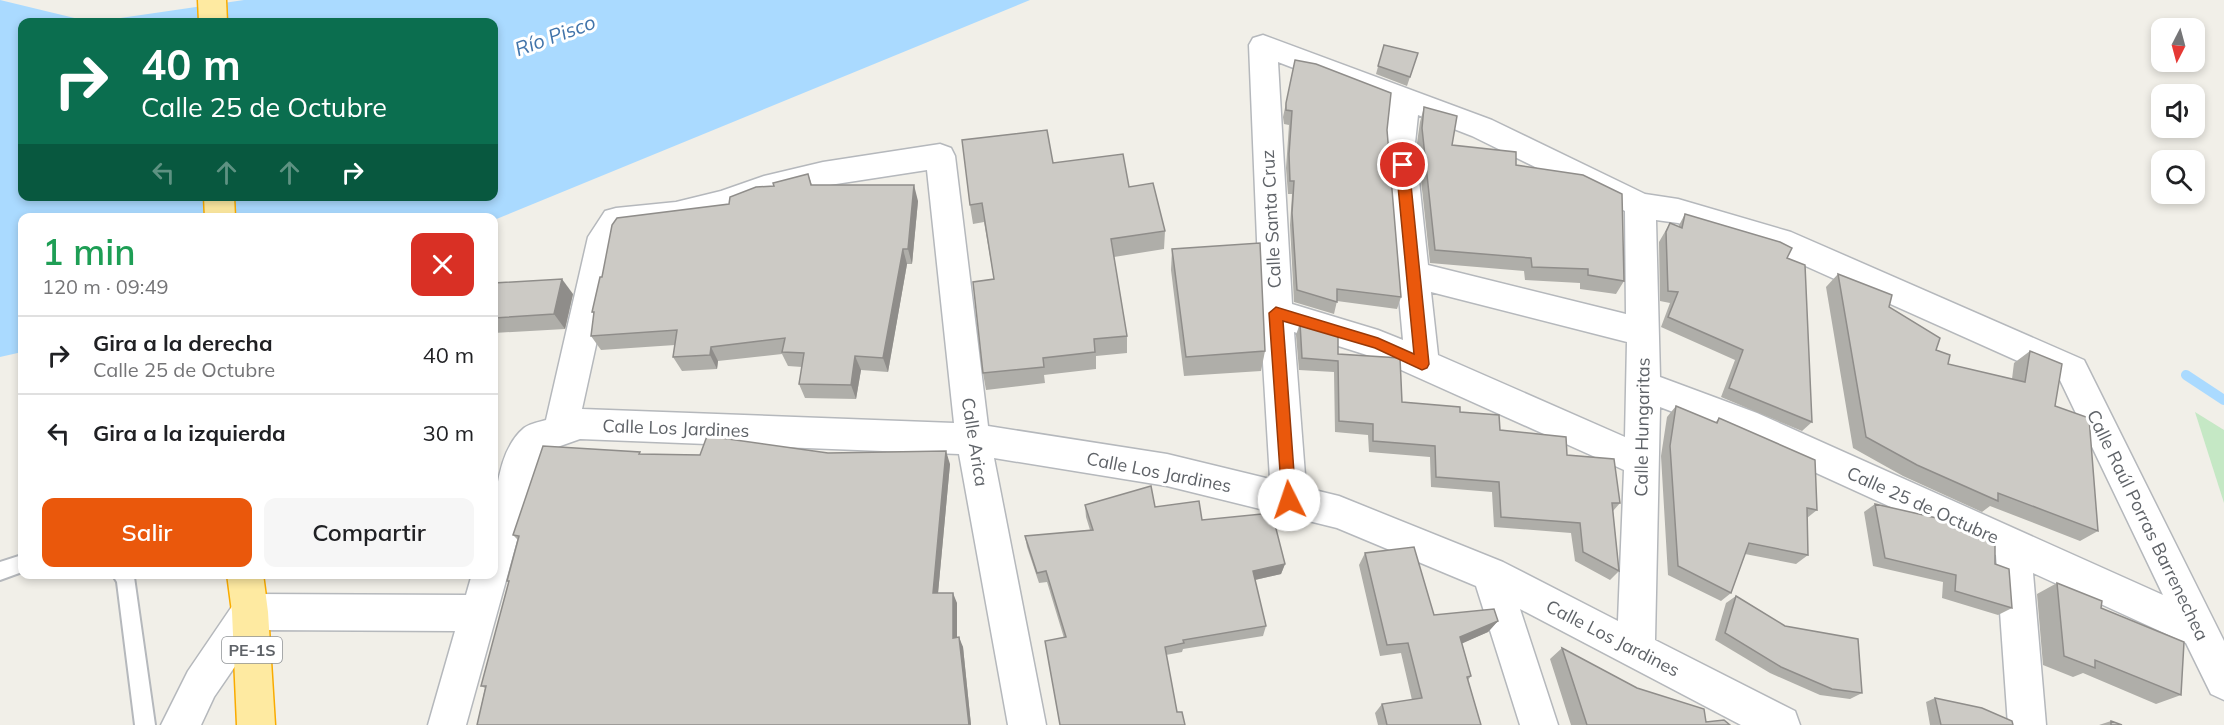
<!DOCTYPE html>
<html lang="es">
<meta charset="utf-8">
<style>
:root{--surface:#fff;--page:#f6f6f6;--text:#202124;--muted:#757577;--line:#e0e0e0;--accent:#ea580c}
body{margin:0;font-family:Mulish,sans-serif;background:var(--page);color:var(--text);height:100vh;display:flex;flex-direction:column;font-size:22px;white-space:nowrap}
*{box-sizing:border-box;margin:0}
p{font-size:20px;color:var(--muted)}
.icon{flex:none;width:33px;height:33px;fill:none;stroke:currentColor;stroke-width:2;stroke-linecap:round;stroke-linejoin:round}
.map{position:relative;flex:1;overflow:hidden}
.sheet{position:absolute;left:18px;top:213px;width:480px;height:366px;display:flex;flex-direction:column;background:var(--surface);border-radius:12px;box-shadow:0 3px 9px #0003}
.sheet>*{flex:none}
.guide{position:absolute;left:18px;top:18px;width:480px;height:183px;border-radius:12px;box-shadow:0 3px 9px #0003;background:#0b6e4f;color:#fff;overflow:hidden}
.needle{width:39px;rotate:186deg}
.buttons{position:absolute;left:2151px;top:18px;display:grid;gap:12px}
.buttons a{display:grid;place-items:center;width:54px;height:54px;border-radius:12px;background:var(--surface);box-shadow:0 3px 9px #0003;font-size:30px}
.pin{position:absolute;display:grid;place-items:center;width:51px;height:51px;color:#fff;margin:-26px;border:3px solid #fff;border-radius:50%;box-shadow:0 2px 6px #0007}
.me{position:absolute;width:66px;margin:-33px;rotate:356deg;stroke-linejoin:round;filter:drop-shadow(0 0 4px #0008)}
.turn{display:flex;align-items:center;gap:21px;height:126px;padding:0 24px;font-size:27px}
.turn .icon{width:78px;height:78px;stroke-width:2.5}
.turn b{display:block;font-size:42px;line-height:51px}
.lanes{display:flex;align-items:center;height:57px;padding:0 24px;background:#0003;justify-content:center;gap:30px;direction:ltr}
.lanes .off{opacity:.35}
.round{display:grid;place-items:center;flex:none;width:63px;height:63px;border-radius:12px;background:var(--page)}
.summary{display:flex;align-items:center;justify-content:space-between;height:102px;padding:0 24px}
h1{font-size:36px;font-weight:600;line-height:45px;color:#1e9e55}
.primary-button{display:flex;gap:12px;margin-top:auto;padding:12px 24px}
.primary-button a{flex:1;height:69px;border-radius:12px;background:var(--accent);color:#fff;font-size:24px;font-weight:600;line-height:69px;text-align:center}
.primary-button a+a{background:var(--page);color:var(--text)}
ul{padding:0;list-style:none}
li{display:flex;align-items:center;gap:18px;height:78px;padding:0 24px;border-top:2px solid var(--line)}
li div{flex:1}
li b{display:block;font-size:22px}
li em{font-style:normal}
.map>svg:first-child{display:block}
.green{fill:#c5e8c5}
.water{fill:#aadaff}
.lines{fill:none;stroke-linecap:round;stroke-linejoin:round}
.stream{stroke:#aadaff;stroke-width:10}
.service-casing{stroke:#b5b8bc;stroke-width:4}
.minor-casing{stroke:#b5b8bc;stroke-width:3}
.trunk-casing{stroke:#f9ab00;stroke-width:3}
.service{fill:#fff;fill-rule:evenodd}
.minor{fill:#fff;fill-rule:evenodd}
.trunk{fill:#feeaa1;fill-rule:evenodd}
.wall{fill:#afaea9}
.shaded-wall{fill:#8f8d8a}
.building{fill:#cccac5;stroke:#8f8d8a;stroke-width:1.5}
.route{fill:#ea580c;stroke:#983908;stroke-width:1.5}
.labels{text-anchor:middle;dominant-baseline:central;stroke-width:6;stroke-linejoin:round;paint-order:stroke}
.shield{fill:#fff;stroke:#8f9295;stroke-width:1.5}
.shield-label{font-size:16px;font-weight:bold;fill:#5f6368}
.street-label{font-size:18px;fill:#5f6368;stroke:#fff}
.water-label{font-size:20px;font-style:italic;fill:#4174aa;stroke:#fff}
</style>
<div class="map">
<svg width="2224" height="725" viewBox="0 0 2224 725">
<rect width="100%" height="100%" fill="#f1efe8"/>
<polygon class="green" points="2195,412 2224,430 2224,503"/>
<polygon class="water" points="0,0 91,22 22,22 22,196 494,196 494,22 93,22 244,0 1030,0 494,220 494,218 22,218 22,352 0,357"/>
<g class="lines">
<polyline class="stream" points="2186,375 2224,400"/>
<defs>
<g id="service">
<polygon points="22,555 22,572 0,580 0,562"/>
<polygon points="112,574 133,574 134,577 155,725 135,725 117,582"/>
</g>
<path id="minor" d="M 1263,35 L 1492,120 L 1645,194 L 1678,199 L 1791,232 L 2084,360 L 2224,641 L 2224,700 L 2211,694 L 2186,643 L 2033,573 L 2046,725 L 2008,725 L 1996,555 L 1733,435 L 1660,407 L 1655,640 L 1795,711 L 1800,725 L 1741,725 L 1520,609 L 1558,725 L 1520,725 L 1476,586 L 1337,528 L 1167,486 L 994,458 L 1046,725 L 1008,725 L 959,454 L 580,439 L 549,450 L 539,461 L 466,725 L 428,725 L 455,631 L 260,630 L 214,697 L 201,725 L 161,725 L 188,671 L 237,599 L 250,594 L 466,595 L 472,574 L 494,574 C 494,533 489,457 524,428 C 529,424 539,422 546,420 L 588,237 L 605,211 L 616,208 L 676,202 L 721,191 L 764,176 L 823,162 L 940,144 L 951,148 L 955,156 L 988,426 L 1167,454 L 1270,479 L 1260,313 L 1249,45 L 1253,38 ZM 1278,62 L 1390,105 L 1385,143 L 1403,340 L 1378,330 L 1292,304 ZM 1418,115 L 1472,136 L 1625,211 L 1626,314 L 1428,265 L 1415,143 ZM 927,170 L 954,423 L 582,409 L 619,240 L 625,232 L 676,226 L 724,215 L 768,199 L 823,186 ZM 1656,220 L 1678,223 L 1772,251 L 2060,380 L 2163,595 L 1757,413 L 1660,377 ZM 1431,292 L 1627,342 L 1625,437 L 1438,355 ZM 1294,332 L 1370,356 L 1624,470 L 1618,621 L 1503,562 L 1339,496 L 1306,488 Z"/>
<g id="trunk">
<polygon points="198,0 226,0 227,22 199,22"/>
<polygon points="204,196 234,196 235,218 205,218"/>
<polygon points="227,574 263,574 268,612 275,725 237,725 232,612"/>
</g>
</defs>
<use href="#service" class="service-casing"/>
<use href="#minor" class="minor-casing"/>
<use href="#trunk" class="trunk-casing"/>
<use href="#service" class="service"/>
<use href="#minor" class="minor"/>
<use href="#trunk" class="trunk"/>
</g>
<g class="wall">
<polygon points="1384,45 1418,53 1407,86 1376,74"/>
<polygon points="1286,103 1387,130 1401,297 1397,309 1337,301 1334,314 1294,302 1290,225 1292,194 1288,194 1286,168 1289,125 1284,124 1283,117"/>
<polygon points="1424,107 1452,145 1516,165 1624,281 1616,294 1580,289 1580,283 1525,280 1524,271 1430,263 1417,143 1420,122"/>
<polygon points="1053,163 1129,187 1165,231 1164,249 1114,257 1127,336 1127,353 1096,356 1096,369 1044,375 1045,383 986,390 983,373 994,279 984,222 973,224 970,205"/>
<polygon points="808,174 812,185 918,201 912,264 907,264 888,372 861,370 856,399 805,398 799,384 802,367 788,366 782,354 718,361 717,369 682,371 673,357 675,345 601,350 591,336 594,314 592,312 602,277 729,204 774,186"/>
<polygon points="1685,214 1787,258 1812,422 1802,431 1721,397 1735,360 1661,327 1670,303 1660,301 1659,242 1670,223 1678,227"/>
<polygon points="1172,249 1265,351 1261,371 1184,376 1171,270"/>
<polygon points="1838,274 1889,307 1936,350 1948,364 2012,379 2014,363 2030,351 2055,406 2098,531 2080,541 1990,506 1982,512 1903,476 1853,448 1826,287"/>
<polygon points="494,283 573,294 565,329 494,333"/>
<polygon points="1300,323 1338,354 1402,402 1460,412 1500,430 1567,455 1620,503 1613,511 1619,571 1610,580 1575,561 1571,533 1494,527 1492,492 1431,487 1430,457 1369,452 1368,435 1335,432 1334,372 1299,370 1296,335"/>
<polygon points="1676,406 1715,423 1719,418 1817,510 1807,518 1808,555 1796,564 1745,554 1731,593 1721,601 1668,575 1661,456 1667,417"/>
<polygon points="828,453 950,464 938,593 957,603 957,637 963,647 971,725 477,725 485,688 481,686 509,582 507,581 518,540 513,535 642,454 700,455"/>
<polygon points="1875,504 1995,564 2012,608 1998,615 1942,598 1943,582 1873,566 1864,512"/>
<polygon points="1085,505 1155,507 1202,520 1285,564 1281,574 1255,580 1266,626 1263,636 1183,649 1182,652 1166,655 1177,712 1185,725 1064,638 1047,582 1039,583 1027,547 1025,536 1090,530 1086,517"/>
<polygon points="1365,553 1434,615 1498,621 1488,632 1462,643 1471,676 1468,680 1481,725 1378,725 1375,713 1382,704 1412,700 1401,653 1380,656 1359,565"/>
<polygon points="2057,583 2101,608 2181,695 2156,704 2083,673 2073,677 2043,665 2037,594"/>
<polygon points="1736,596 1862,693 1850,699 1820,695 1770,673 1715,640 1726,603"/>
<polygon points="1562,648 1637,688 1706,722 1730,725 1571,725 1550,659"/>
<polygon points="1935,698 2013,725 1930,725 1926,702"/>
<polygon points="2111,721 2122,725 2099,725"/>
</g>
<g class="shaded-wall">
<polygon points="914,185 918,201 912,264 908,249"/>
<polygon points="903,249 907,264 888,372 883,358"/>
<polygon points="562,279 573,294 565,329 554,314"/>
<polygon points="711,347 718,361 717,369 710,355"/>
<polygon points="855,356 861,370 856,399 851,385"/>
<polygon points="946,451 950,464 937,604 933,593"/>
<polygon points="1285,564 1281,574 1250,581 1253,571"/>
<polygon points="953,593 957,603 957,648 953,638"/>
<polygon points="1498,621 1488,632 1452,648 1460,637"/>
<polygon points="959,637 963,647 971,725 969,725"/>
</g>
<g class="building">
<polygon points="1384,45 1418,53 1410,77 1378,66"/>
<polygon points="1295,60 1316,64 1391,93 1387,130 1401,297 1337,289 1337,302 1297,290 1292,213 1294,181 1290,181 1289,154 1292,111 1286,110 1286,103"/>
<polygon points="1424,107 1457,116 1452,145 1516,152 1516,165 1583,175 1622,194 1624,281 1588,275 1588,269 1532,267 1531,258 1435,250 1422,128"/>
<polygon points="1047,130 1053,163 1123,154 1129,187 1153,183 1165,231 1111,239 1127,336 1094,339 1095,352 1043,358 1044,367 983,373 973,282 994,279 982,203 970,205 962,140"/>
<polygon points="808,174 811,185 914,185 908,249 903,249 883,358 855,356 851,385 799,384 804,353 782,352 785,338 711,347 710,355 673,357 677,330 591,336 594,312 592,312 600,277 602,277 612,225 617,218 729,204 730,197 756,187 774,186 773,183"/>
<polygon points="1685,214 1780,242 1792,248 1787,258 1805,265 1812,422 1729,388 1743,350 1668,317 1678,292 1668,291 1666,232 1670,223 1682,228"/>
<polygon points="1260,243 1265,351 1186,357 1172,249"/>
<polygon points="1838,274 1892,295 1889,307 1940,338 1936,350 1950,355 1948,364 2025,382 2030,351 2062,364 2055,406 2089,418 2098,531 1998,493 1998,501 1917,465 1866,437"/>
<polygon points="562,279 554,314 494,318 494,283"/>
<polygon points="1300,323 1338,335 1338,354 1400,358 1402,402 1460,407 1460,412 1499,415 1500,430 1566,437 1567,455 1614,459 1620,503 1612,503 1619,571 1583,552 1580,523 1501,517 1499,482 1436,477 1435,446 1373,441 1373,424 1339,421 1338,361 1302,358"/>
<polygon points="1676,406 1717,423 1719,418 1815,460 1817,510 1807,508 1808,555 1749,543 1731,593 1678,566 1670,446"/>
<polygon points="707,436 828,453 946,451 933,593 953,593 953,638 959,637 969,725 477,725 486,686 481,686 509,581 507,581 519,536 513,535 543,446 640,452 639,454 700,455"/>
<polygon points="1151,486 1155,507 1199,501 1202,520 1272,513 1285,564 1253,571 1266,626 1183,640 1184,643 1165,647 1177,712 1182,712 1185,725 1060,725 1045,641 1066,637 1046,571 1037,573 1025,536 1093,530 1085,505"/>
<polygon points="1875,504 1941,519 1995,543 1995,564 2009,569 2012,608 1955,591 1956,575 1885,558"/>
<polygon points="1414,547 1434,615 1494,609 1498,621 1460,637 1471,676 1467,677 1481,725 1387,725 1382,704 1422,698 1408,643 1387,645 1365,553"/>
<polygon points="2057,583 2102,601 2101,608 2184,642 2181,695 2095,660 2095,668 2064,656"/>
<polygon points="1736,596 1785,626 1858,639 1862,693 1832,689 1781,667 1725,633"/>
<polygon points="1562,648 1637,688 1704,709 1706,722 1724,720 1730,725 1587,725"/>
<polygon points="1935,698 1982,708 2012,721 2013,725 1941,725"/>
<polygon points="2111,721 2122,725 2111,725"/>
</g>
<polygon class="route" points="1403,160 1409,165 1429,364 1427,368 1422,370 1375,348 1283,321 1296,500 1294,505 1289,507 1284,505 1282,500 1269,313 1276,307 1378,338 1414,354 1396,165"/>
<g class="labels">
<rect class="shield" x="222" y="637" width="60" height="26" rx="4.5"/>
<g class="shield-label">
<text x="252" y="650">PE-1S</text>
</g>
<g class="street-label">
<text transform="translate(1271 219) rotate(-93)">Calle Santa Cruz</text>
<text transform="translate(1642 427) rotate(-89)">Calle Hungaritas</text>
<text transform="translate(676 428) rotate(2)">Calle Los Jardines</text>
<text transform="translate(975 442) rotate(81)">Calle Arica</text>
<text transform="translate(1159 472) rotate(11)">Calle Los Jardines</text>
<text transform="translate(1923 505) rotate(24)">Calle 25 de Octubre</text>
<text transform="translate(2148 525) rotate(64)">Calle Raúl Porras Barrenechea</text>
<text transform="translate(1613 638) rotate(27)">Calle Los Jardines</text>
</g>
<g class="water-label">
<text transform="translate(555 35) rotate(-20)">Río Pisco</text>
</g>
</g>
</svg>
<div class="buttons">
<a><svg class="needle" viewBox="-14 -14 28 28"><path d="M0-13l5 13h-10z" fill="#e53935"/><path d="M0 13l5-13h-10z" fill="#757577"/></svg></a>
<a><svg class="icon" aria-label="sound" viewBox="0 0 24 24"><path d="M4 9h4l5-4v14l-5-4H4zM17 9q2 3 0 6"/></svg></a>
<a><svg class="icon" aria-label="search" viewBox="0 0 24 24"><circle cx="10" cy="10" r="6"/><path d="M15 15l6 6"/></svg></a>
</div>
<div class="pin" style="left:1403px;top:165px;background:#d93025"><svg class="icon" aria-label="arrive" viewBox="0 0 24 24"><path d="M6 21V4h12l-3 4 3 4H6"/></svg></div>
<svg class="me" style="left:1289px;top:500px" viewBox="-20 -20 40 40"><circle r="19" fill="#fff"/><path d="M0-13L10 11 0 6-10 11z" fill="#ea580c"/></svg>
<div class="guide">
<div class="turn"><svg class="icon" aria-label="right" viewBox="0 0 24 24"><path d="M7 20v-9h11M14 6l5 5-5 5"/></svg><div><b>40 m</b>Calle 25 de Octubre</div></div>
<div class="lanes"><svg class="icon off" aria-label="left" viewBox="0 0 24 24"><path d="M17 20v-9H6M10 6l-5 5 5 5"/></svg><svg class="icon off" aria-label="ahead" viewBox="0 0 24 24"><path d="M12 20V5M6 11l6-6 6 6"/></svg><svg class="icon off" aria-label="ahead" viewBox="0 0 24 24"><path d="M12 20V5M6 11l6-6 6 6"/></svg><svg class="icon" aria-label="right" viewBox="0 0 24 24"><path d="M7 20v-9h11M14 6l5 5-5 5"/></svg></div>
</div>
<section class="sheet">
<div class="summary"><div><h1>1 min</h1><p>120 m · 09:49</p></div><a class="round" style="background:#d93025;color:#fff"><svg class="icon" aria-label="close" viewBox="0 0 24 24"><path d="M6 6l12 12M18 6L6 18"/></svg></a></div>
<ul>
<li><svg class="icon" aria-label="right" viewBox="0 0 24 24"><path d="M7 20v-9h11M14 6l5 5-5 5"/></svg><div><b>Gira a la derecha</b><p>Calle 25 de Octubre</p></div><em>40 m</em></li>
<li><svg class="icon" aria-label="left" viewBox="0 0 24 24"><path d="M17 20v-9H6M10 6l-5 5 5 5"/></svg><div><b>Gira a la izquierda</b></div><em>30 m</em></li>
</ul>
<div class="primary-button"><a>Salir</a><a>Compartir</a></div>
</section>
</div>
